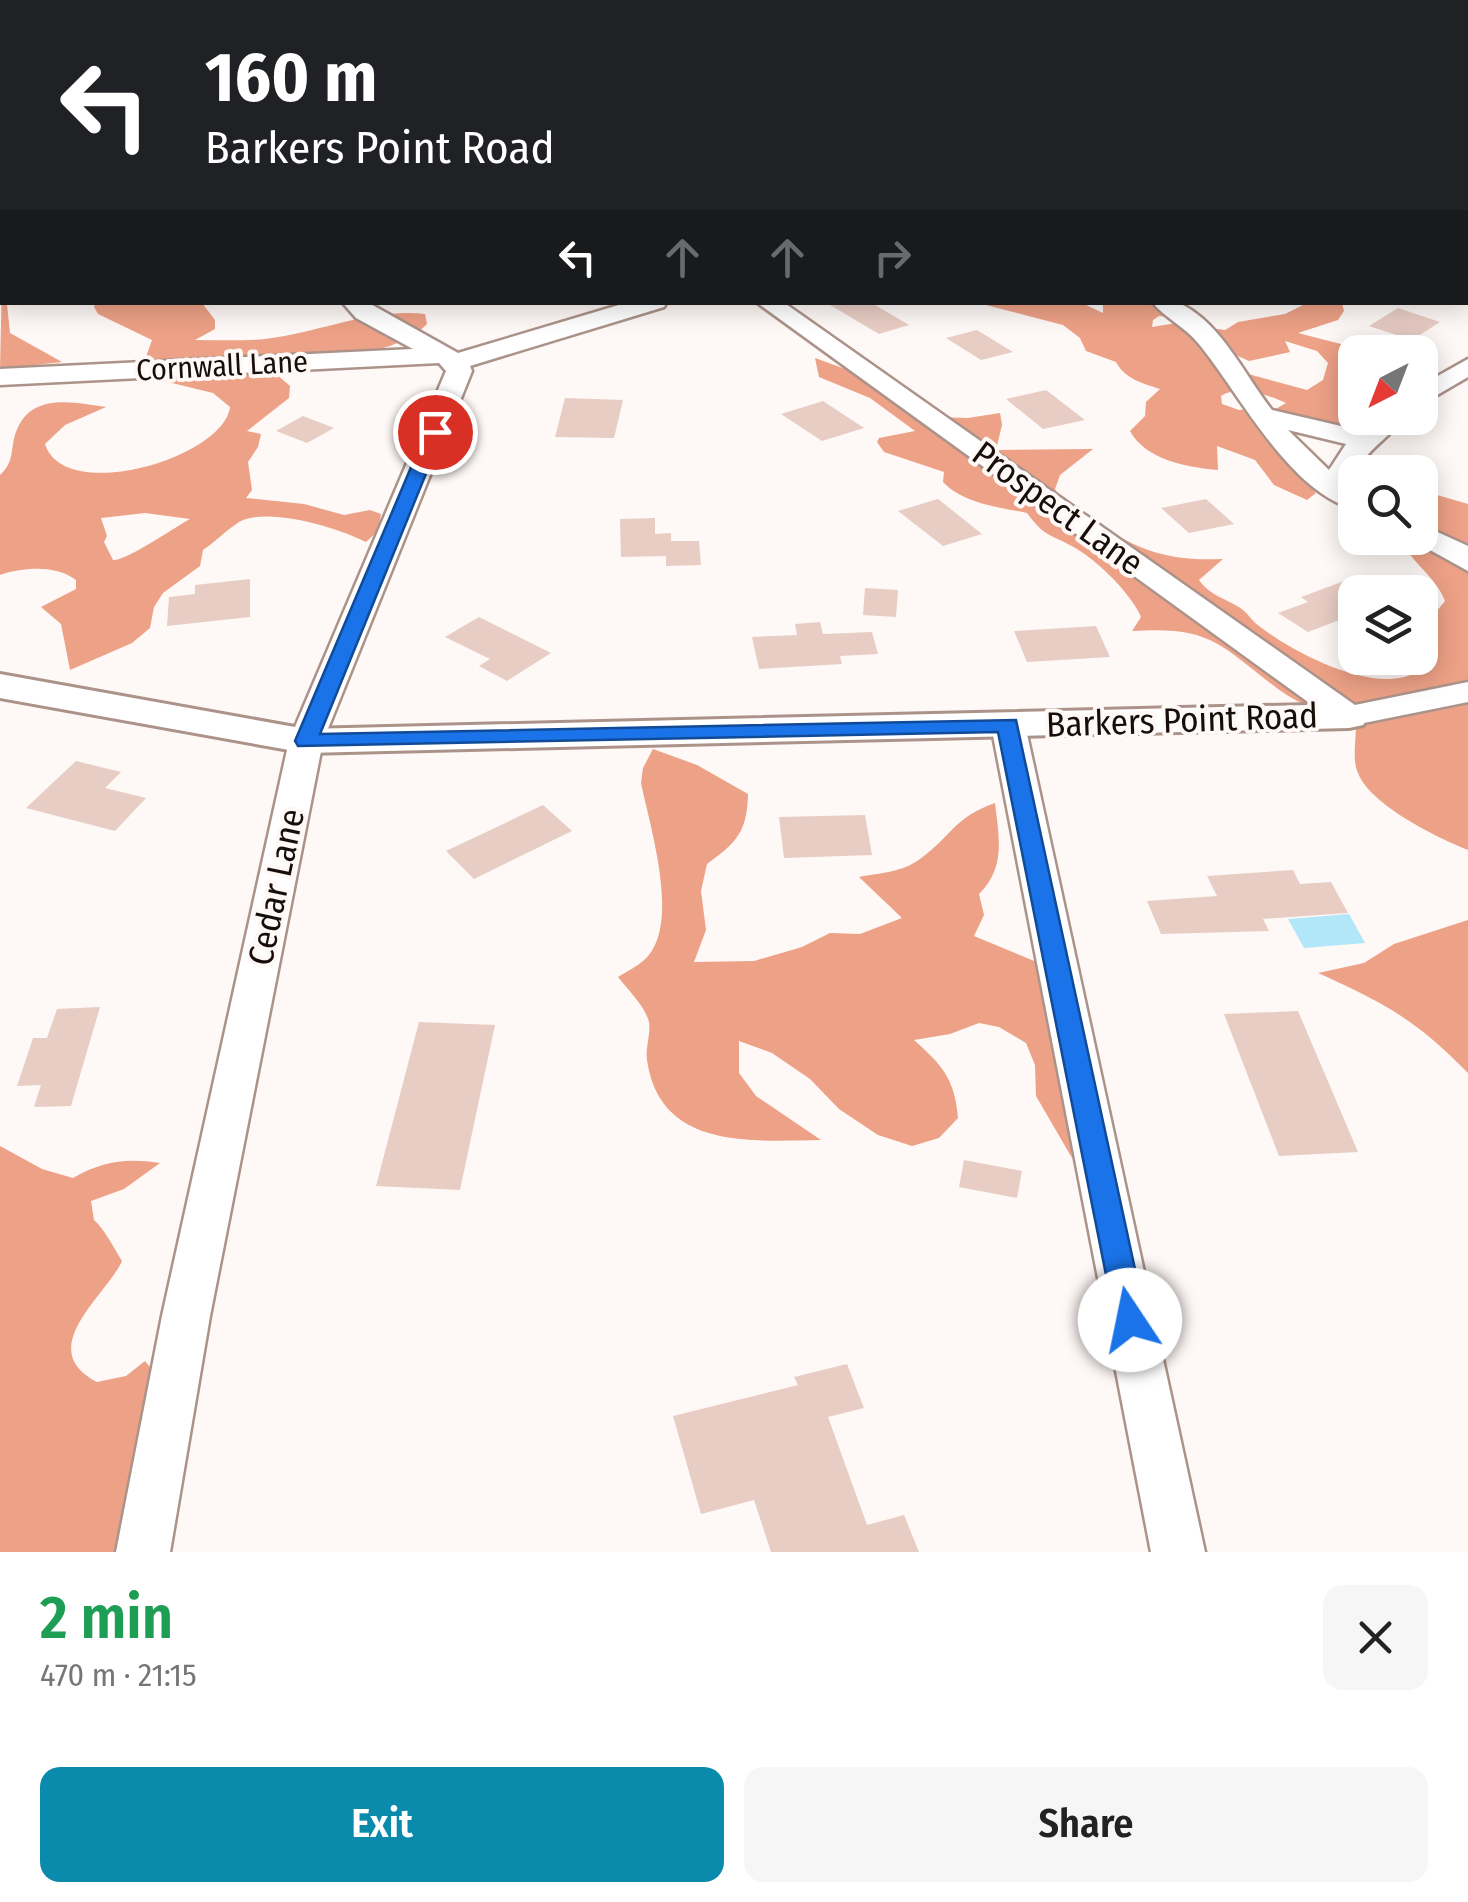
<!DOCTYPE html>
<meta charset="utf-8">
<style>
:root{--surface:#fff;--page:#f6f6f6;--text:#222;--muted:#767676;--accent:#0b8bac}
body{margin:0;font-family:"Fira Sans Condensed",sans-serif;background:var(--page);color:var(--text);height:100vh;display:flex;flex-direction:column;font-size:38px;white-space:nowrap}
*{box-sizing:border-box;margin:0}
p{font-size:32px;color:var(--muted)}
.icon{flex:none;width:55px;height:55px;fill:none;stroke:currentColor;stroke-width:2;stroke-linecap:round;stroke-linejoin:round}
.map{position:relative;height:1552px;overflow:hidden}
.side{display:flex;flex-direction:column;background:var(--surface);flex:1}
.side>*{flex:none}
.banner{position:absolute;left:0px;top:0px;width:1470px;height:305px;box-shadow:0 5px 25px #0003;background:#202124;color:#fff;overflow:hidden}
.needle{width:65px;rotate:222deg}
.controls{position:absolute;left:1338px;top:335px;display:grid;gap:20px}
.controls a{display:grid;place-items:center;width:100px;height:100px;border-radius:20px;background:var(--surface);box-shadow:0 5px 25px #0003;font-size:50px}
.pin{position:absolute;display:grid;place-items:center;width:85px;height:85px;color:#fff;margin:-42px;border:5px solid #fff;border-radius:50%;box-shadow:0 2px 10px #0007}
.me{position:absolute;width:110px;margin:-55px;rotate:349deg;stroke-linejoin:round;filter:drop-shadow(0 0 8px #0008)}
.turn{display:flex;align-items:center;gap:35px;height:210px;padding:0 40px;font-size:45px}
.turn .icon{width:130px;height:130px;stroke-width:2.5}
.turn b{display:block;font-size:70px;line-height:85px}
.lanes{display:flex;align-items:center;height:95px;padding:0 40px;background:#0003;justify-content:center;gap:50px;direction:ltr}
.lanes .off{opacity:.35}
.round{display:grid;place-items:center;flex:none;width:105px;height:105px;border-radius:20px;background:var(--page)}
.summary{display:flex;align-items:center;justify-content:space-between;height:170px;padding:0 40px}
h1{font-size:60px;font-weight:600;line-height:75px;color:#1e9e55}
.action{display:flex;gap:20px;margin-top:auto;padding:20px 40px}
.action a{flex:1;height:115px;border-radius:20px;background:var(--accent);color:#fff;font-size:40px;font-weight:600;line-height:115px;text-align:center}
.action a+a{background:var(--page);color:var(--text)}
.map>svg:first-child{display:block}
.forest{fill:#eda186;fill-rule:evenodd}
.water{fill:#b2e6f9}
.building{fill:#e8cdc4}
.lines{fill:none;stroke-linecap:round;stroke-linejoin:round}
.minor-casing{stroke:#ac938a;stroke-width:5}
.tertiary-casing{stroke:#ac938a;stroke-width:6}
.minor{fill:#fff;fill-rule:evenodd}
.tertiary{fill:#fff;fill-rule:evenodd}
.route{fill:#1a73e8;stroke:#114b97;stroke-width:2.5}
.labels{text-anchor:middle;dominant-baseline:central;stroke-width:8;stroke-linejoin:round;paint-order:stroke}
.far-street-label{font-size:30px;fill:#170e0b;stroke:#fef8f6}
.street-label{font-size:35px;fill:#170e0b;stroke:#fef8f6}
</style>
<div class="map">
<svg width="1468" height="1552" viewBox="0 0 1468 1552">
<rect width="100%" height="100%" fill="#fef8f6"/>
<g class="forest">
<polygon points="2,277 2,302 56,303 7,304 10,333 62,362 0,369"/>
<path d="M 96,303 L 202,303 L 215,320 L 215,329 L 195,340 C 218,340 242,341 265,339 C 320,333 369,308 425,314 L 427,324 C 395,358 312,360 267,366 L 290,386 L 289,398 L 247,431 L 261,434 L 258,447 L 248,462 L 252,490 L 246,498 L 304,504 L 344,515 L 370,510 L 381,514 L 378,531 L 366,542 C 339,528 271,507 241,521 C 231,526 214,543 203,550 L 200,566 L 163,593 L 154,607 L 150,628 L 132,643 L 70,670 L 61,624 L 41,607 L 76,589 L 76,580 C 56,565 24,567 0,575 L 0,475 C 15,462 10,448 16,432 C 31,391 75,403 106,407 L 65,425 L 45,444 C 64,505 224,458 230,407 L 213,393 L 123,371 L 146,357 L 152,340 L 98,314 L 94,307 ZM 145,513 L 190,519 C 172,529 126,561 113,560 L 104,542 L 107,536 L 101,518 Z"/>
<path d="M 978,303 L 1082,303 L 1103,313 L 1103,303 L 1153,303 L 1180,318 L 1159,316 L 1153,320 L 1152,327 L 1176,323 L 1225,330 L 1238,322 L 1285,314 L 1307,303 L 1342,303 L 1344,311 L 1338,320 L 1298,333 L 1372,352 L 1355,352 L 1355,418 L 1372,418 C 1339,432 1306,421 1274,410 L 1286,403 C 1268,395 1239,384 1221,396 L 1222,404 L 1239,410 L 1248,409 L 1259,418 L 1268,441 L 1316,493 L 1307,500 L 1274,485 L 1255,460 L 1217,446 L 1218,470 C 1186,467 1146,460 1130,431 L 1145,416 L 1146,402 L 1160,389 C 1142,383 1125,379 1116,362 L 1086,351 L 1080,338 L 1063,325 ZM 1285,341 L 1317,351 L 1328,363 L 1323,380 L 1307,390 L 1215,365 L 1229,352 L 1249,361 L 1290,352 Z"/>
<path d="M 815,358 L 862,375 L 936,417 L 968,418 L 1000,413 L 1002,425 L 996,450 L 1093,449 L 1060,475 L 1055,489 C 1061,500 1069,502 1078,509 C 1128,546 1160,562 1223,559 L 1199,580 C 1211,597 1227,598 1243,610 C 1249,615 1253,622 1259,626 C 1295,654 1391,705 1428,663 C 1441,648 1436,639 1428,622 L 1445,601 C 1436,576 1410,563 1401,538 L 1420,538 L 1420,490 L 1468,504 L 1468,850 C 1438,838 1370,805 1358,773 C 1352,760 1356,740 1356,726 C 1329,715 1301,706 1278,689 C 1219,644 1211,626 1132,631 L 1141,617 C 1131,594 1099,562 1077,549 C 1050,533 1046,539 1027,513 C 999,507 964,504 943,482 L 944,472 L 884,452 L 877,442 L 879,438 L 915,431 L 870,398 L 819,377 Z"/>
<path d="M 653,749 L 697,765 L 748,794 C 747,832 737,842 707,864 L 701,891 L 706,930 L 694,962 L 754,961 L 802,947 L 830,933 L 860,934 L 902,918 L 859,877 C 880,873 903,872 920,859 C 952,836 953,818 995,803 C 999,838 1006,867 979,894 L 984,915 L 974,936 L 1039,963 L 1062,1047 L 1072,1158 L 1036,1096 L 1035,1065 L 1026,1043 L 999,1027 L 979,1023 L 950,1034 L 914,1040 C 942,1065 955,1079 958,1118 L 939,1138 L 912,1146 L 878,1135 L 839,1109 L 810,1079 L 772,1053 L 739,1041 L 739,1073 L 756,1096 L 821,1140 C 751,1141 660,1150 647,1060 C 645,1048 651,1034 649,1022 C 645,1006 628,990 618,977 C 631,969 647,962 654,947 C 675,906 650,826 641,783 L 643,768 Z"/>
<path d="M 1468,920 L 1468,1073 C 1415,1019 1386,1004 1318,973 L 1364,963 L 1394,944 Z"/>
<path d="M 0,1146 L 42,1169 L 73,1178 C 103,1161 126,1158 160,1163 L 124,1189 L 91,1201 L 94,1220 C 105,1230 114,1248 122,1261 C 106,1296 33,1349 97,1382 L 126,1376 L 145,1361 L 162,1382 L 166,1552 L 0,1552 Z"/>
</g>
<polygon class="water" points="1349,914 1365,943 1304,948 1288,919"/>
<g class="building">
<polygon points="825,302 870,302 909,325 879,334"/>
<polygon points="1398,308 1440,322 1412,340 1369,326"/>
<polygon points="977,330 1013,352 981,360 946,338"/>
<polygon points="1046,390 1085,420 1043,429 1006,399"/>
<polygon points="565,398 623,400 614,438 555,437"/>
<polygon points="823,401 864,428 822,441 781,414"/>
<polygon points="303,416 334,428 307,443 276,431"/>
<polygon points="938,499 982,534 943,546 898,511"/>
<polygon points="1206,499 1234,524 1189,533 1161,508"/>
<polygon points="655,518 655,534 671,533 671,541 699,541 701,565 666,566 666,556 621,557 620,519"/>
<polygon points="1355,577 1355,614 1308,632 1278,613 1308,602 1301,597"/>
<polygon points="250,579 250,617 167,626 169,597 195,594 195,585"/>
<polygon points="865,588 898,590 896,617 863,615"/>
<polygon points="479,617 551,653 507,681 479,666 490,659 445,637"/>
<polygon points="820,622 823,634 872,632 878,654 840,656 842,664 759,669 752,637 797,635 795,624"/>
<polygon points="1096,626 1110,657 1027,662 1014,631"/>
<polygon points="76,761 121,772 105,788 146,798 115,831 26,808"/>
<polygon points="543,805 572,831 474,879 446,851"/>
<polygon points="865,815 872,855 784,858 779,817"/>
<polygon points="1293,870 1300,884 1331,882 1348,913 1263,919 1269,931 1161,934 1147,901 1217,896 1207,876"/>
<polygon points="100,1007 71,1106 34,1107 41,1085 17,1086 33,1038 47,1038 57,1009"/>
<polygon points="1298,1011 1358,1152 1279,1156 1224,1014"/>
<polygon points="419,1022 495,1025 460,1190 376,1186"/>
<polygon points="964,1160 1022,1171 1017,1198 959,1187"/>
<polygon points="847,1364 864,1408 828,1417 867,1525 904,1515 919,1552 771,1552 754,1500 701,1514 673,1416 798,1385 794,1377"/>
</g>
<g class="lines">
<defs>
<g id="minor">
<polygon points="467,0 494,0 495,2 469,2"/>
<polygon points="2,14 2,24 0,25 0,15"/>
<rect x="0" y="169" width="2" height="12"/>
<polygon points="342,302 367,302 458,353 629,302 667,302 664,307 470,366 472,371 323,741 210,1316 170,1552 116,1552 162,1316 289,741 446,371 439,363 0,385 0,369 413,349 356,318"/>
<polygon points="756,302 783,302 1355,705 1468,682 1468,702 1349,726 1337,723"/>
<path d="M 1152,302 C 1162,302 1175,300 1183,305 C 1223,326 1245,376 1272,410 L 1358,430 L 1374,418 L 1403,418 C 1385,444 1361,450 1351,486 L 1355,489 L 1355,509 C 1289,493 1239,392 1198,343 C 1185,327 1165,318 1152,302 ZM 1288,430 L 1346,444 L 1329,470 Z"/>
<polygon points="1468,359 1468,377 1420,405 1420,386"/>
<polygon points="1420,524 1468,546 1468,571 1410,539 1420,538"/>
<polygon points="1008,715 1020,718 1025,725 1205,1552 1151,1552 991,725 996,718"/>
</g>
<polygon id="tertiary" points="0,674 306,729 1349,704 1363,707 1369,716 1363,725 1349,728 306,753 0,698"/>
</defs>
<use href="#minor" class="minor-casing"/>
<use href="#tertiary" class="tertiary-casing"/>
<use href="#minor" class="minor"/>
<use href="#tertiary" class="tertiary"/>
</g>
<polygon class="route" points="435,427 443,432 320,734 1016,720 1146,1320 1141,1329 1130,1333 1119,1329 1115,1320 998,732 298,746 295,741 426,432"/>
<g class="labels">
<g class="far-street-label">
<text transform="translate(222 366) rotate(-3)">Cornwall Lane</text>
</g>
<g class="street-label">
<text transform="translate(1058 508) rotate(36)">Prospect Lane</text>
<text transform="translate(1182 720) rotate(-2)">Barkers Point Road</text>
<text transform="translate(276 887) rotate(-78)">Cedar Lane</text>
</g>
</g>
</svg>
<div class="controls">
<a><svg class="needle" viewBox="-14 -14 28 28"><path d="M0-13l5 13h-10z" fill="#e53935"/><path d="M0 13l5-13h-10z" fill="#767676"/></svg></a>
<a><svg class="icon" aria-label="search" viewBox="0 0 24 24"><circle cx="10" cy="10" r="6"/><path d="M15 15l6 6"/></svg></a>
<a><svg class="icon" aria-label="layers" viewBox="0 0 24 24"><path d="M12 4l9 5-9 5-9-5zM3 14l9 5 9-5"/></svg></a>
</div>
<div class="pin" style="left:435px;top:432px;background:#d93025"><svg class="icon" aria-label="arrive" viewBox="0 0 24 24"><path d="M6 21V4h12l-3 4 3 4H6"/></svg></div>
<svg class="me" style="left:1130px;top:1320px" viewBox="-20 -20 40 40"><circle r="19" fill="#fff"/><path d="M0-13L10 11 0 6-10 11z" fill="#1a73e8"/></svg>
<div class="banner">
<div class="turn"><svg class="icon" aria-label="left" viewBox="0 0 24 24"><path d="M17 20v-9H6M10 6l-5 5 5 5"/></svg><div><b>160 m</b>Barkers Point Road</div></div>
<div class="lanes"><svg class="icon" aria-label="left" viewBox="0 0 24 24"><path d="M17 20v-9H6M10 6l-5 5 5 5"/></svg><svg class="icon off" aria-label="ahead" viewBox="0 0 24 24"><path d="M12 20V5M6 11l6-6 6 6"/></svg><svg class="icon off" aria-label="ahead" viewBox="0 0 24 24"><path d="M12 20V5M6 11l6-6 6 6"/></svg><svg class="icon off" aria-label="right" viewBox="0 0 24 24"><path d="M7 20v-9h11M14 6l5 5-5 5"/></svg></div>
</div>
</div>
<section class="side">
<div class="summary"><div><h1>2 min</h1><p>470 m · 21:15</p></div><a class="round"><svg class="icon" aria-label="close" viewBox="0 0 24 24"><path d="M6 6l12 12M18 6L6 18"/></svg></a></div>
<div class="action"><a>Exit</a><a>Share</a></div>
</section>
